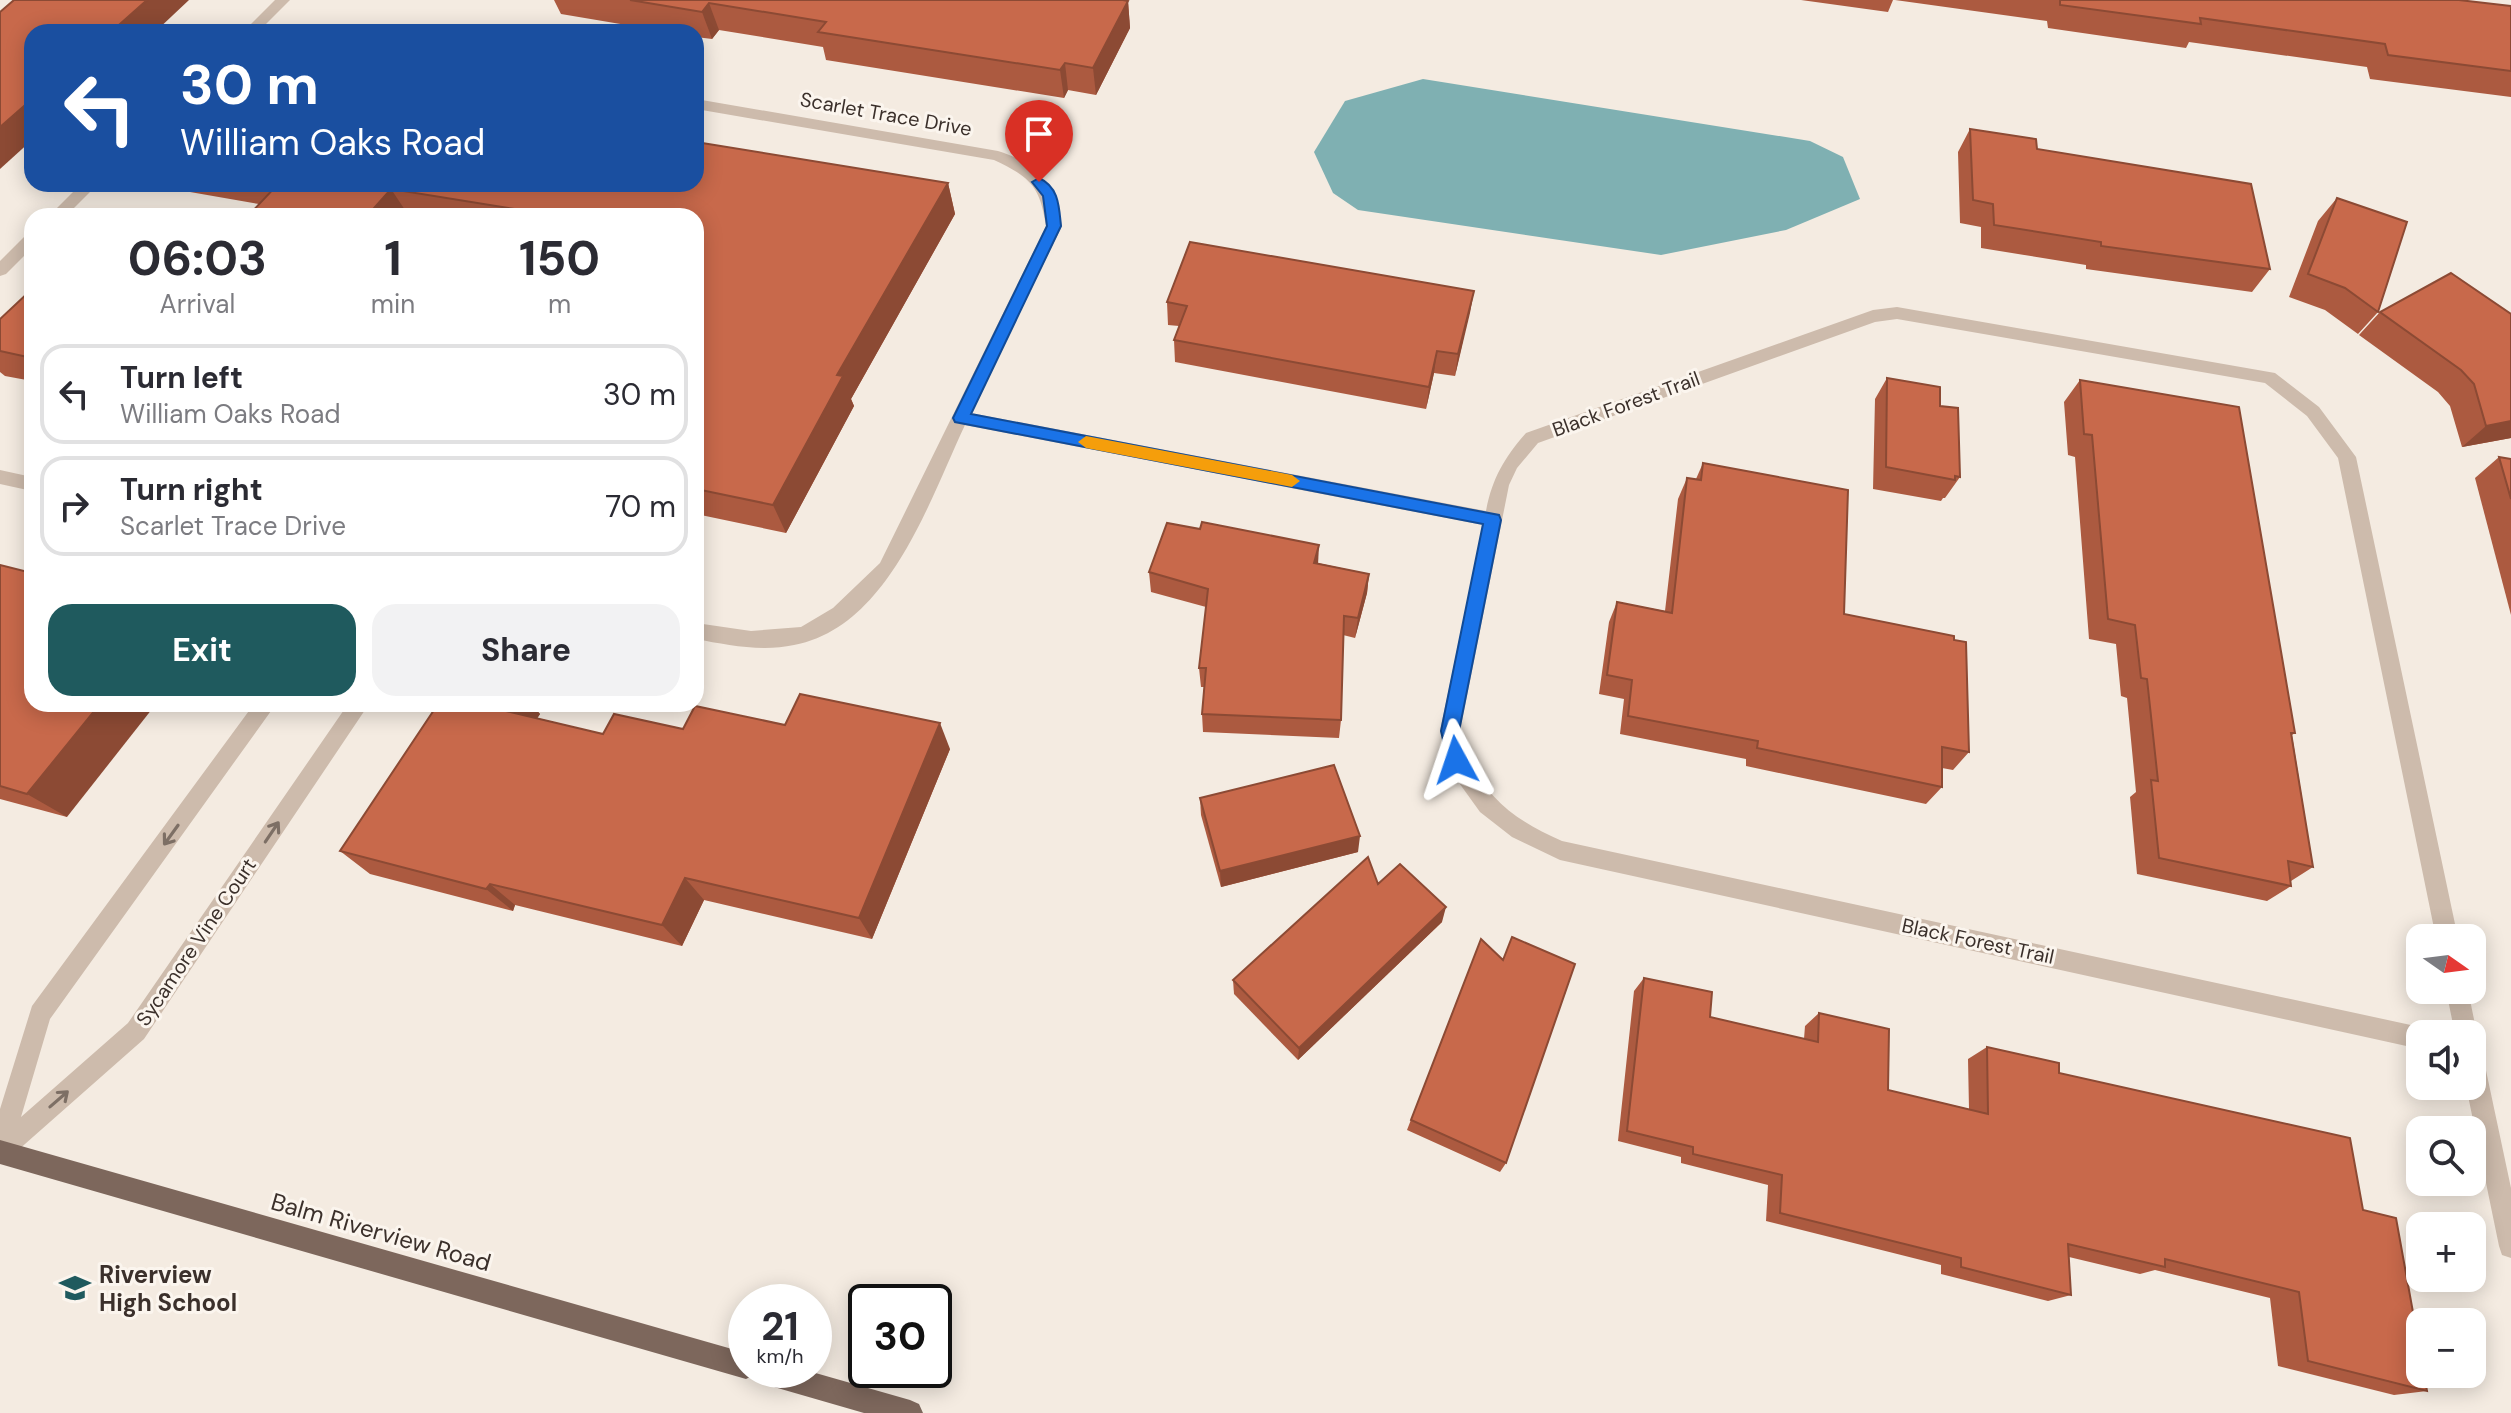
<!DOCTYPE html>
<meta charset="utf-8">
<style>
:root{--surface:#fff;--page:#f2f2f3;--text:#2b2b33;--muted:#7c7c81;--line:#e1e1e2;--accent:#1f5a5e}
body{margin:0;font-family:"DM Sans",sans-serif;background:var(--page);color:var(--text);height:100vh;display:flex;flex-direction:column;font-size:30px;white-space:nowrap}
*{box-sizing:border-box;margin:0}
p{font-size:26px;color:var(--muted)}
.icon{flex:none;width:44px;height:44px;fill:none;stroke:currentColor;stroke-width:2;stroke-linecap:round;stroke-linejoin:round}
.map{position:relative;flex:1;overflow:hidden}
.side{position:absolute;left:24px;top:208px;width:680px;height:504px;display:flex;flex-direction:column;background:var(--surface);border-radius:24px;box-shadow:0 4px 20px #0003}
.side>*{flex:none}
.guide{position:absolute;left:24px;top:24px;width:680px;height:168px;border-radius:24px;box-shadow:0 4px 20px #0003;background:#1a4fa0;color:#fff;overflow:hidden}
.needle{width:52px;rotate:104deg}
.controls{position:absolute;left:2406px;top:924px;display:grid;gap:16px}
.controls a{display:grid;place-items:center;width:80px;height:80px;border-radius:16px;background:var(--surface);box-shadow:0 4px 20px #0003;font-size:40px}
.speed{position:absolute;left:728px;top:1284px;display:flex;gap:16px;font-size:40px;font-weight:700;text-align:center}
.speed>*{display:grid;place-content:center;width:104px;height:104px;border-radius:50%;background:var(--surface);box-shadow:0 4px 20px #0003;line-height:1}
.speed small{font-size:20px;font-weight:400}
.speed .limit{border:4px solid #111;border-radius:12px;background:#fff;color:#111}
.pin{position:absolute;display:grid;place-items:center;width:68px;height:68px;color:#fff;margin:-82px -34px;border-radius:50% 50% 50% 0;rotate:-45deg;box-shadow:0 0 8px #0007}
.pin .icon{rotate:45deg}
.me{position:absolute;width:88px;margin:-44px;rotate:355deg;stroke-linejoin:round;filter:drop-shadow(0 0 6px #0008)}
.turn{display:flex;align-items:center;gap:28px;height:168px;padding:0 24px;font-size:36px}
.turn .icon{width:104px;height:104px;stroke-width:2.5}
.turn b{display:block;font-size:56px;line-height:68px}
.eta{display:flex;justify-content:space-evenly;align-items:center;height:136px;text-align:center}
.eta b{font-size:48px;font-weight:700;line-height:56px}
.cta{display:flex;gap:16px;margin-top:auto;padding:16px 24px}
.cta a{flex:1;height:92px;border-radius:24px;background:var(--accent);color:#fff;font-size:32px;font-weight:700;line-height:92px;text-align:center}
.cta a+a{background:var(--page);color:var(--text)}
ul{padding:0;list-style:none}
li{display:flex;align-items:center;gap:24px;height:100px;margin:0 16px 12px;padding:0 8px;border:4px solid var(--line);border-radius:24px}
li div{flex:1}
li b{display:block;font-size:30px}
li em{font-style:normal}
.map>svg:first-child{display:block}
.water{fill:#7fb0b2}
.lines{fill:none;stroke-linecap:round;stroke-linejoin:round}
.minor{fill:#cdbbac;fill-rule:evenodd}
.major{fill:#7d675c;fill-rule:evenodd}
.wall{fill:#ac5a40}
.shaded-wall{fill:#8c4a34}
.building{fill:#c8694b;stroke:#8c4a34;stroke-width:2}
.oneway{stroke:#7d6f65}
.route{fill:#1a73e8;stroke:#114b97;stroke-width:2}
.slow{fill:#f59e0b}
.labels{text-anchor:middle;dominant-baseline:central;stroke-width:6;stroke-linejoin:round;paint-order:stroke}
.street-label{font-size:20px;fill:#3b302b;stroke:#fbf5ee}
.near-street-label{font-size:24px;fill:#3b302b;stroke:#fbf5ee}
.near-poi-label{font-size:24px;font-weight:bold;fill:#3b302b;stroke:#fbf5ee;text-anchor:start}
</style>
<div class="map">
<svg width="2511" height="1413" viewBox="0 0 2511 1413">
<rect width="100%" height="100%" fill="#f4ebe1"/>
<polygon class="water" points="1423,79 1810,141 1843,157 1860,199 1786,230 1661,255 1358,210 1333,193 1314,152 1345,101"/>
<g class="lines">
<g class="minor">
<polygon points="275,0 290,0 258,32 243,32"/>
<path d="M 696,99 L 998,151 C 1037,163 1055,187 1062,226 L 971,413 L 1486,511 C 1492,479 1504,458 1526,433 L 1873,310 L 1897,307 L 2275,373 L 2319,407 L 2356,457 L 2458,938 L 2436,938 L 2338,458 L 2307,416 L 2265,383 L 1897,319 L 1875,322 L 1538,443 L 1517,468 L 1509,485 L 1460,731 C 1476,790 1507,817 1562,841 L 2420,1027 L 2430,1034 L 2420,1034 L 2420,1049 L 1560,860 L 1512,837 L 1480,812 L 1457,780 L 1440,731 L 1483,525 L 965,425 C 929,501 889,627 794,645 C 762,652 727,645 696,639 L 696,623 L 751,631 L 801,627 L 833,608 L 880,563 L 1046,226 C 1040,186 1030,177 994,160 L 696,109 Z"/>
<polygon points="81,184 98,184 66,216 49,216"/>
<polygon points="32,234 32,248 6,274 0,276 0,261 26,235"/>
<polygon points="0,470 32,477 32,491 0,484"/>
<polygon points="254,704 276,704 50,1019 21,1117 128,1023 348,704 369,704 144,1039 8,1159 0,1163 0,1109 32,1006"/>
<polygon points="2446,990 2468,990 2477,1034 2474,1042 2472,1034 2455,1034"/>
<polygon points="2472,1050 2480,1053 2484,1061 2511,1188 2511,1258 2502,1255 2499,1246 2466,1086 2472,1086"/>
</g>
<polygon class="major" points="0,1140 746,1353 746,1370 805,1370 910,1400 919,1404 923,1413 864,1413 760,1383 750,1377 746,1379 0,1164"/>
</g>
<g class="wall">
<polygon points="554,0 1123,0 1128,1 1130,28 1096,95 1068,90 1064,98 826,60 823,47 719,30 712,39 696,37 696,32 668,32 561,14"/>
<polygon points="1801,0 1893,0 1888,12"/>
<polygon points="1895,0 2459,0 2511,6 2511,97 2370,79 2367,67 2189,42 2186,48 2048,28 2047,21"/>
<polygon points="1970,129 2037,149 2270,269 2252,292 2086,269 2086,265 1981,248 1981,227 1960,223 1958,152"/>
<polygon points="948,183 955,214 851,399 854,406 786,533 696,514 696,216 248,216 259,204 190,192 184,184"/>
<polygon points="2337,198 2378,312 2358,334 2325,310 2289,297 2318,221"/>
<polygon points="2451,273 2511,438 2462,447 2450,406 2438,392 2359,335 2380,312"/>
<polygon points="32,289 32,381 5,376 0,372 0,319"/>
<polygon points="1474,291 1455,376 1434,373 1426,409 1175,362 1174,340 1179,326 1168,325 1167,302"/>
<polygon points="1887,378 1940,406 1960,477 1945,498 1943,498 1941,501 1873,489 1875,399"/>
<polygon points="2080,380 2295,733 2292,735 2313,867 2291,881 2291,886 2267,901 2137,874 2130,797 2136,792 2127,698 2121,696 2116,644 2089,639 2075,457 2068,455 2064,402"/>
<polygon points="2499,457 2511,459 2511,615 2475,478"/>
<polygon points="1703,463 1844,614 1969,752 1953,770 1942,768 1942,787 1926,804 1746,766 1746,759 1620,734 1624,699 1599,694 1609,622 1617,602 1665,611 1678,499 1687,478 1696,479"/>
<polygon points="1318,563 1369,574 1367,593 1355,638 1343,635 1341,720 1339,738 1203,732 1202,714 1204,687 1201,687 1199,668 1206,607 1151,592 1149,572"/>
<polygon points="0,565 67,817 0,799"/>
<polygon points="438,704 531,704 540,714 537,718 603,734 683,729 785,725 950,749 872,939 704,900 682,946 515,905 513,911 370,874 340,851"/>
<polygon points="1200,798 1358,852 1221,887 1201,815"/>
<polygon points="1378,884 1442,922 1298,1060 1234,994 1233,980"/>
<polygon points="1512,937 1506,1163 1500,1172 1407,1130 1481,939 1503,960"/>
<polygon points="1644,978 1710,1017 1804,1039 1805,1026 1819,1013 1888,1090 1969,1109 1968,1059 1987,1047 2059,1073 2363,1210 2427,1391 2394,1395 2278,1366 2270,1298 2155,1270 2140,1274 2069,1257 2071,1295 2048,1301 1941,1274 1941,1265 1766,1221 1768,1185 1681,1163 1681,1157 1618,1141 1634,991"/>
</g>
<g class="shaded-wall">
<polygon points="147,0 189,0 155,32 111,32"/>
<polygon points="1128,1 1130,28 1096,95 1093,68"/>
<polygon points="709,3 719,30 712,39 702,12"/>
<polygon points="1065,63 1068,90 1064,98 1060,70"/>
<polygon points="32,99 32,140 0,169 0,127"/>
<polygon points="948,183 955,214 851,399 854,406 786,533 773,505 837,375"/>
<polygon points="391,189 409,216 367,216"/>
<polygon points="1474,291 1470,313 1455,376 1458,354"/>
<polygon points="1437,351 1434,373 1426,409 1429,387"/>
<polygon points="2511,421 2511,438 2462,447 2486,426"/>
<polygon points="1319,545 1318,565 1314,563"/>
<polygon points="1369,574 1367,593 1355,638 1358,618"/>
<polygon points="100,704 156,704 67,817 27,794"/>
<polygon points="506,704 531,704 540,714 526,736 502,710"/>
<polygon points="940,723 950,749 872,939 859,918"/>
<polygon points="1360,836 1358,852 1221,887 1220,871"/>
<polygon points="685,878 704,900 682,946 662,925"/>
<polygon points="490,884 515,905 513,911 486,889"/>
<polygon points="1446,907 1442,922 1298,1060 1299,1048"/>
</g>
<g class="building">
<polygon points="14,0 147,0 111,32 32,32 32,99 0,127 0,12"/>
<polygon points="630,0 1123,0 1128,1 1093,68 1065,63 1060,70 818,32 826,22 709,3 702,12"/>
<polygon points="2060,0 2459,0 2511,6 2511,71 2388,55 2385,44 2200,18 2201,24 2060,5"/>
<polygon points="1970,129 2036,139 2037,149 2251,184 2270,269 2101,246 2101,242 1994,225 1993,204 1973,200"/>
<polygon points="696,142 948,183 837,375 843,376 773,505 696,489 696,216 523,216 527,211 391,189 367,216 248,216 278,184 696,184"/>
<polygon points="2337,198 2407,222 2378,312 2345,288 2308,274"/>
<polygon points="1190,242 1474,291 1458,354 1437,351 1429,387 1174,340 1187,306 1167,302"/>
<polygon points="2451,273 2511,314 2511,421 2486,426 2474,384 2461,370 2380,312"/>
<polygon points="32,289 32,358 0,351 0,319"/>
<polygon points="1887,378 1940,387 1940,406 1958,408 1960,477 1955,476 1955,480 1886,467"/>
<polygon points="2080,380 2239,407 2295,733 2291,733 2313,867 2288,861 2291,886 2159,858 2151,780 2158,781 2147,679 2141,678 2135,625 2108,619 2092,435 2084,434"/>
<polygon points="2499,457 2511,459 2511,499"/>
<polygon points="1703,463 1848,490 1844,614 1954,636 1954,640 1966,642 1969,752 1942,747 1942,787 1757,748 1758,741 1628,716 1632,680 1607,675 1617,602 1672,613 1687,478 1701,480"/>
<polygon points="1202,522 1319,545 1314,563 1369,574 1358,618 1344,616 1341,720 1202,714 1206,668 1199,668 1208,589 1149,572 1167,523 1200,529"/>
<polygon points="0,565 32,573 32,704 100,704 27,794 0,786"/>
<polygon points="800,694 940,723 859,918 685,878 662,925 490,884 486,889 340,851 438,704 506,704 502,710 603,734 614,714 683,729 695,706 785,725"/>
<polygon points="1334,765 1360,836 1220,871 1200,798"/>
<polygon points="1368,857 1378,884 1400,864 1446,907 1299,1048 1233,980"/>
<polygon points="1512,937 1575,964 1506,1163 1411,1120 1481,939 1503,960"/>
<polygon points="1644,978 1712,992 1710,1017 1818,1042 1819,1013 1889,1029 1888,1090 1988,1114 1987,1047 2059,1063 2059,1073 2350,1138 2363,1210 2396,1218 2420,1351 2420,1374 2424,1374 2427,1391 2308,1361 2299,1292 2165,1259 2165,1267 2068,1244 2071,1295 1961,1267 1961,1258 1780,1213 1782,1175 1693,1154 1693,1147 1627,1131"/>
</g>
<defs><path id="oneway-shaft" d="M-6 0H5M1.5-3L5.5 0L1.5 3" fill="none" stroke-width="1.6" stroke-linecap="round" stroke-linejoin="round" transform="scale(2)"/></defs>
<g class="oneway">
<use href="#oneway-shaft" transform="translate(272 832) rotate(-56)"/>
<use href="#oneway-shaft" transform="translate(171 835) rotate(126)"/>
<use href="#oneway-shaft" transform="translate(59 1099) rotate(-41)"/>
</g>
<path class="route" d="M 1039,178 C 1059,187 1059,207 1061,226 L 971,414 L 1499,515 L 1501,520 L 1459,731 L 1465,760 L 1462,766 L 1449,766 L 1441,731 L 1483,524 L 955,422 L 953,418 L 1047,226 L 1043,196 L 1032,182 Z"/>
<polygon class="slow" points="1086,436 1292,475 1300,481 1292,487 1086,448 1078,442"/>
<defs>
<symbol id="school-bare" viewBox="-9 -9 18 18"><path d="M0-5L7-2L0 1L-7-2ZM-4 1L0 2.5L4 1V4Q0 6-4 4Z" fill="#1f5a5e" stroke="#fbf5ee" stroke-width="2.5" paint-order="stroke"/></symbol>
</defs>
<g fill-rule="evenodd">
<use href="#school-bare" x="53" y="1266" width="44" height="44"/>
</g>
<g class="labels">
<g class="street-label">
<text transform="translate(886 114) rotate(10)">Scarlet Trace Drive</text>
<text transform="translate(1626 404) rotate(-20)">Black Forest Trail</text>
<text transform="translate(1978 941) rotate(12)">Black Forest Trail</text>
<text transform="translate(196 942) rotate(-56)">Sycamore Vine Court</text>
</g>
<g class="near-street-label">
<text transform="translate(381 1232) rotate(16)">Balm Riverview Road</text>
</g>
<g class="near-poi-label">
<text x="99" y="1274">Riverview<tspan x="99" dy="28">High School</tspan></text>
</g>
</g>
</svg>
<div class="controls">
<a><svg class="needle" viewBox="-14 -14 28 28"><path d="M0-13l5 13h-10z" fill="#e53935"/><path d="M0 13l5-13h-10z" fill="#7c7c81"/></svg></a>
<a><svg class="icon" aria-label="sound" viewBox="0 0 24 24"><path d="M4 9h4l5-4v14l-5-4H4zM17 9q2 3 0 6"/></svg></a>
<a><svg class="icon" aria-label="search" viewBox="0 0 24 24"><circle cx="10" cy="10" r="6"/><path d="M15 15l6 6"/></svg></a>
<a>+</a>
<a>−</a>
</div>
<div class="speed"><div>21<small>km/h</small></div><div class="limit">30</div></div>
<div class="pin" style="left:1039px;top:182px;background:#d93025"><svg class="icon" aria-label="arrive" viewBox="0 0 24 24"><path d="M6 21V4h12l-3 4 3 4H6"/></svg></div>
<svg class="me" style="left:1456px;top:760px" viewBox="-20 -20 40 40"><path d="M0-17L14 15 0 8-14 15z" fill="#1a73e8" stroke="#fff" stroke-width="4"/></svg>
<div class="guide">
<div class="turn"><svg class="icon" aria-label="left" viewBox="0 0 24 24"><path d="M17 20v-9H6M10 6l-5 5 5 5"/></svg><div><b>30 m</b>William Oaks Road</div></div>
</div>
<section class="side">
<div class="eta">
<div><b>06:03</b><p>Arrival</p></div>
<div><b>1</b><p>min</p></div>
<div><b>150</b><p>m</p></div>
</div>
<ul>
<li><svg class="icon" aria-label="left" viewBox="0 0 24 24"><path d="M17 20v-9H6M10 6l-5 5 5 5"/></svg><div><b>Turn left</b><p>William Oaks Road</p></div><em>30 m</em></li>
<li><svg class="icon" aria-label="right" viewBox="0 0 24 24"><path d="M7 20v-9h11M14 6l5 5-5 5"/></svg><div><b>Turn right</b><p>Scarlet Trace Drive</p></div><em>70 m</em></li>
</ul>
<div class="cta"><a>Exit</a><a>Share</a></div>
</section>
</div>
